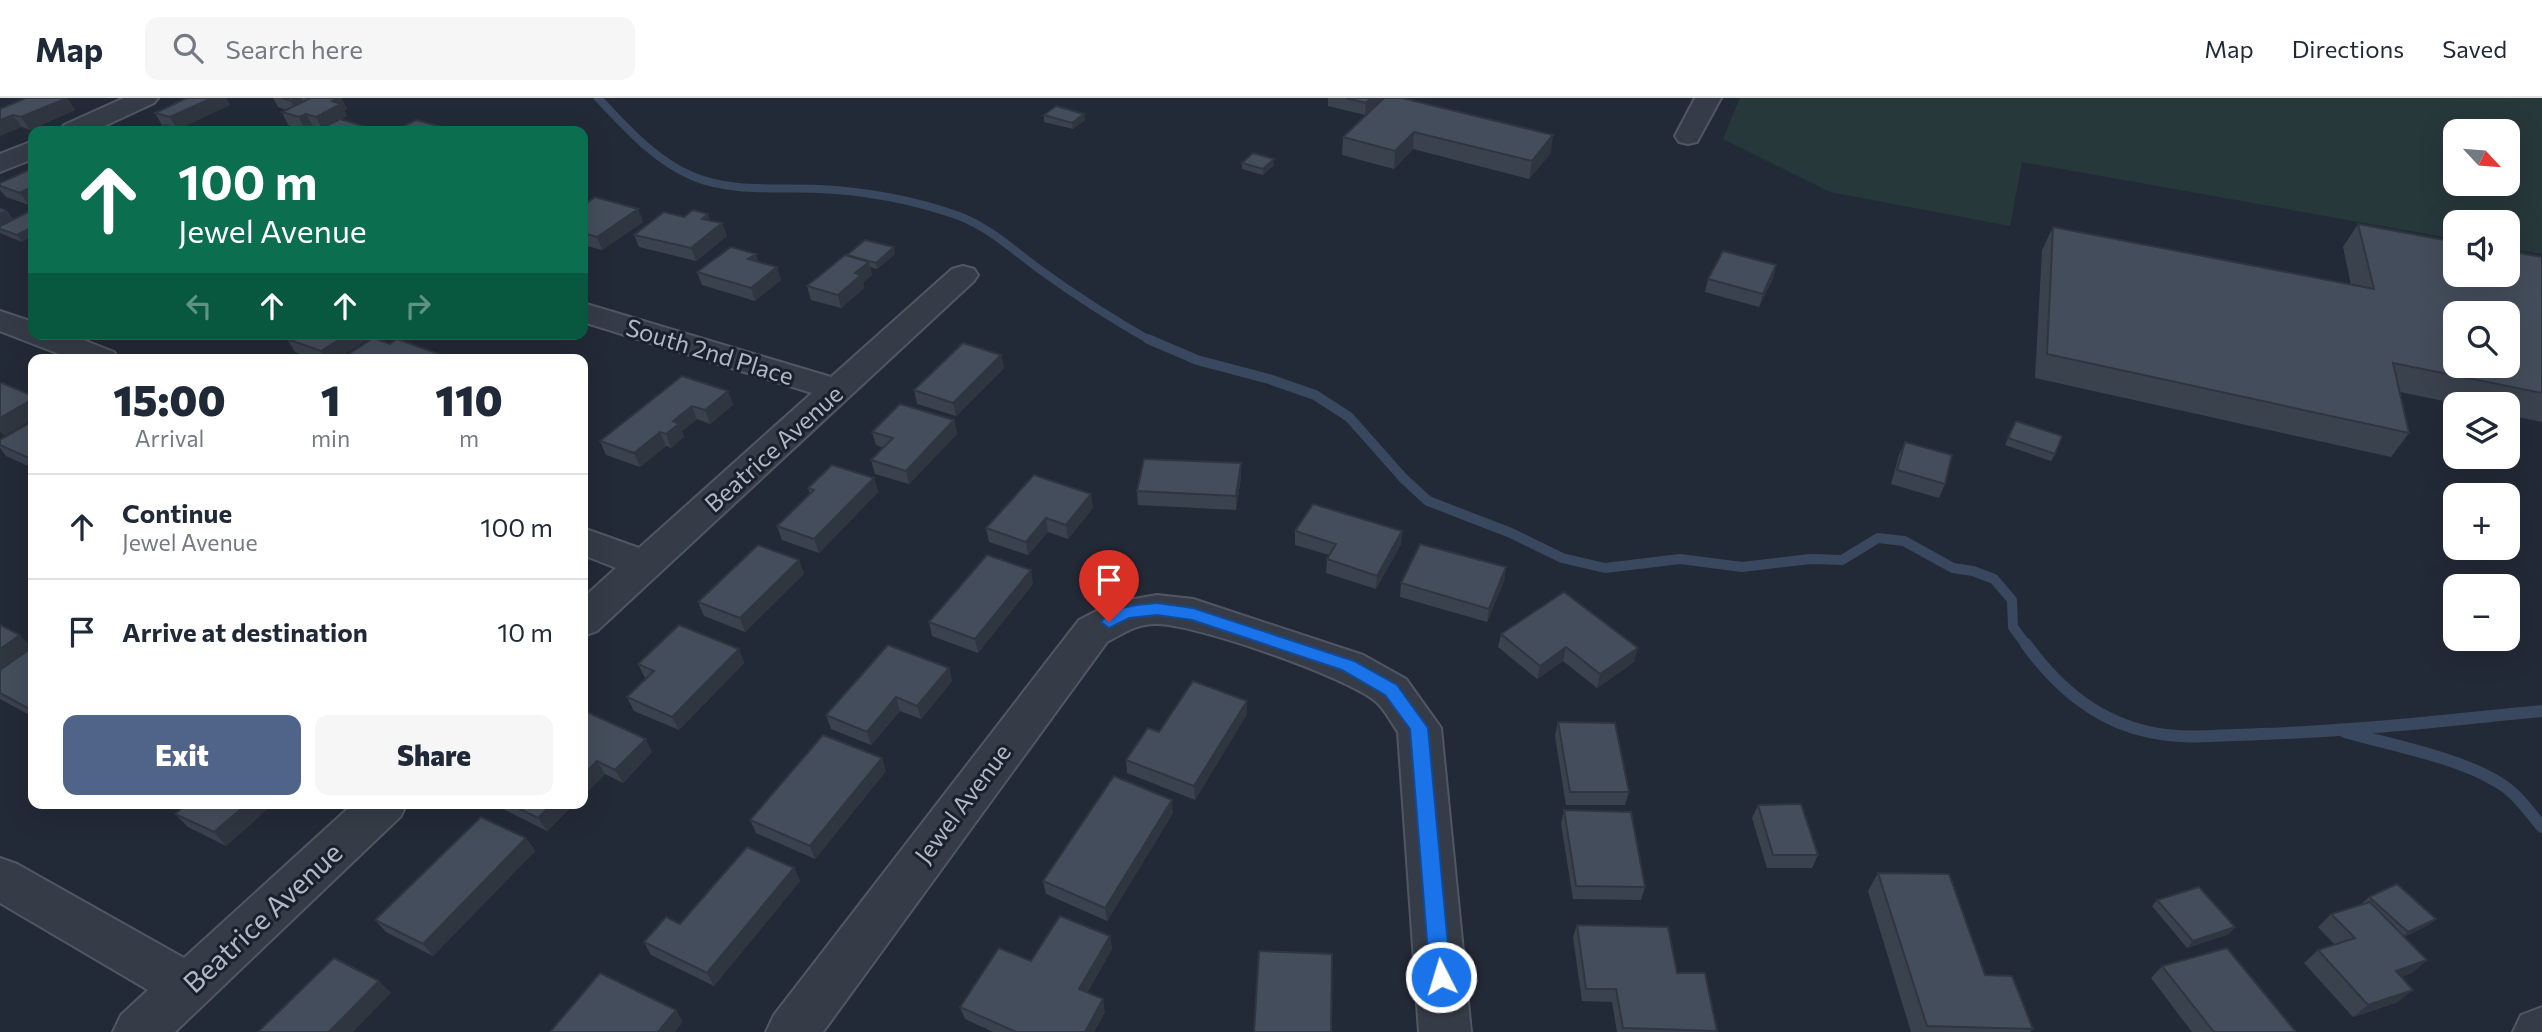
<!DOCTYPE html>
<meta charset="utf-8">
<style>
:root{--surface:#fff;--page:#f6f6f7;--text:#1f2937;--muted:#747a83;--line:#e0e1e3;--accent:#506489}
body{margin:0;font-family:Commissioner,sans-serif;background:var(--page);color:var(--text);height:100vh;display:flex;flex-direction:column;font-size:26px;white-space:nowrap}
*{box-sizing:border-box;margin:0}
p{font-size:23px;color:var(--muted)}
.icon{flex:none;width:38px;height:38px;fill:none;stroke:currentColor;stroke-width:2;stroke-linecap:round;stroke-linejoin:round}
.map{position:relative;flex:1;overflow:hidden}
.sheet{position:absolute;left:28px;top:256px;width:560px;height:455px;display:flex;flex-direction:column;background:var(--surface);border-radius:14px;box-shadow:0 7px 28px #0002}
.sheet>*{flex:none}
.guide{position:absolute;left:28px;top:28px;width:560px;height:214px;border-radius:14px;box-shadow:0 7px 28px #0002;background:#0b6e4f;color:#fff;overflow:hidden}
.needle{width:46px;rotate:116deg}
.fabs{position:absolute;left:2443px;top:21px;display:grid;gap:14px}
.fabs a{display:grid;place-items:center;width:77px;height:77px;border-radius:14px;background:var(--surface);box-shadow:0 7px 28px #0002;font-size:35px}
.pin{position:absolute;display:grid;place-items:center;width:60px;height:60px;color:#fff;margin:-72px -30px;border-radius:50% 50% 50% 0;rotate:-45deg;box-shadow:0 0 7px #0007}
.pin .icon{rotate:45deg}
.me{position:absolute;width:77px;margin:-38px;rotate:355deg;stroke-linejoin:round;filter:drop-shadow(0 0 5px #0008)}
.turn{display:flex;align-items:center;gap:24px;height:147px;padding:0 35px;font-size:32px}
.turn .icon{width:91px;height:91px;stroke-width:2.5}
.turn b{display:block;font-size:49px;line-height:60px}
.lanes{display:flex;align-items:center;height:66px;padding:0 35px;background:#0003;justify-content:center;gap:35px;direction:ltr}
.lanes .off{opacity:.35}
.eta{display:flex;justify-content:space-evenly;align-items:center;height:119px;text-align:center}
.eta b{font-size:42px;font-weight:800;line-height:49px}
.button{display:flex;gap:14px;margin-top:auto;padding:14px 35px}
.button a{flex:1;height:80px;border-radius:14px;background:var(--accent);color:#fff;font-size:28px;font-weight:800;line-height:80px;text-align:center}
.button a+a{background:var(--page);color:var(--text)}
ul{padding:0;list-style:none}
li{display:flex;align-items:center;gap:21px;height:105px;padding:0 35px;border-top:2px solid var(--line)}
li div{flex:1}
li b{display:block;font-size:26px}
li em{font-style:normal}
header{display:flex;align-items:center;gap:42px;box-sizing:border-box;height:98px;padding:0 35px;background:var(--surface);border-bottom:2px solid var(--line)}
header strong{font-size:33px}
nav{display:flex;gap:38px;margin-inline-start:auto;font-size:24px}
.search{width:490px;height:63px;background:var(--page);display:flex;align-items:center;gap:18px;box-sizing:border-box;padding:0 24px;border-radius:14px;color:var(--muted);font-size:26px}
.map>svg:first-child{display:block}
.green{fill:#27383a;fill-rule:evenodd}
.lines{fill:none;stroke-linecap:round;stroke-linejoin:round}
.stream-far2{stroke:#39475f;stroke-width:8}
.stream-far1{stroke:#39475f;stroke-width:10}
.stream{stroke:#39475f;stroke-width:12}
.minor-casing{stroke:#515762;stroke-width:4}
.minor{fill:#363c47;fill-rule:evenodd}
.wall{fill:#3a424e}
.shaded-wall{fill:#303640}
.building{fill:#444d5b;stroke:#303640;stroke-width:2;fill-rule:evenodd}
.route{fill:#1a73e8;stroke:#114b97;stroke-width:2}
.labels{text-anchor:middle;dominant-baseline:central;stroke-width:6;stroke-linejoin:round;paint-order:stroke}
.street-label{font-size:24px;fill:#b1b7c4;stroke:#1b212c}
.near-street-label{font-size:28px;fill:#b1b7c4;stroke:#1b212c}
</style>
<header>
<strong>Map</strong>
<div class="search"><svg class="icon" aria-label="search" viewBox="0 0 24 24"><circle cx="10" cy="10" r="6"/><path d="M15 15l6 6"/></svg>Search here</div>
<nav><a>Map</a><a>Directions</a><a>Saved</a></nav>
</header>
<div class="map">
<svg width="2542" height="934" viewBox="0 0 2542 934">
<rect width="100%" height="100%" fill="#232a37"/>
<path class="green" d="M 1740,0 L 2542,0 L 2542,156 L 2508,150 L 2508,124 L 2455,124 L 2455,141 L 2022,64 L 2010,128 L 1830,94 L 1723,41 ZM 2455,33 L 2508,33 L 2508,86 L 2455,86 Z"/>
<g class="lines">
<path class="stream-far2" d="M 598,0 C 626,29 654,62 692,78 C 732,95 776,89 818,91 C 865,93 914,102 959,118 C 990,130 1012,151 1039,171 C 1075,197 1112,221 1151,243"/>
<polyline class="stream-far1" points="1148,241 1197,262 1269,281 1315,297 1349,319 1404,381 1428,403 1511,435 1562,460 1605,470 1680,461 1742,469 1810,461 1842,462 1878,440 1904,443 1953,470 1973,473 1994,481 2012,502 2013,529 2027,548"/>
<g class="stream">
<path d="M 2026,546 C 2056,588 2096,623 2149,634 C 2184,642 2224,637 2260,636 C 2355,633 2448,622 2542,613"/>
<path d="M 2345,634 C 2391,647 2456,659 2496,683 C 2515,693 2528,712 2542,729"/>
</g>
<defs>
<g id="minor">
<polygon points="124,0 158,0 154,5 94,33 60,33 64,27"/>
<polygon points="1695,0 1721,0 1697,44 1688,46 1679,44 1675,38"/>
<polygon points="33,43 33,61 0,74 0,56"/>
<polygon points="963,168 974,171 978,177 974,183 597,533 583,538 583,500 616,470 583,457 583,430 639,450 812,295 583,224 583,205 831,279 952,171"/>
<polygon points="0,213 33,224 33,236 68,236 114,254 118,261 72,261 0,233"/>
<path d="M 1157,497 L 1193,501 L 1363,557 L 1406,581 L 1441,630 L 1471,934 L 1419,934 L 1398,634 C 1391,624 1384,610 1375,603 C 1347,579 1195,526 1157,526 C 1138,525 1124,535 1107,544 L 823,934 L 766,934 L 774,917 L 1079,522 L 1112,505 Z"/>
<polygon points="354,705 407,705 401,718 175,934 113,934 121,917 148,892 0,805 0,760 17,766 184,860"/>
<polygon points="2542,909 2542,934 2513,934 2521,917"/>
</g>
</defs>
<use href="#minor" class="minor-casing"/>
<use href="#minor" class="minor"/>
</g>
<g class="wall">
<polygon points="67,0 75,12 30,32 22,29 0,11"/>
<polygon points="187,0 226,0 230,7 178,31 162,27 155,15"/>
<polygon points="273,0 341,0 347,11 344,12 347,18 341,21 366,29 369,33 316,33 321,30 313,28 305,32 288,27 282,14 287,12 278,9"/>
<polygon points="1328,0 1382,0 1365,17 1328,8"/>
<polygon points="1384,0 1551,55 1529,81 1413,51 1394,71 1342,57 1343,39"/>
<polygon points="1044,17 1085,22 1073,31 1044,24"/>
<polygon points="1274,61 1274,67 1263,77 1242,71 1242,65"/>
<polygon points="33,70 29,107 6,99 0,92 0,85"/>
<polygon points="583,108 638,111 643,124 602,152 583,147"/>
<polygon points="0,110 6,112 13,121 22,144 0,135"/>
<polygon points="684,119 711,123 722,125 727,138 696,163 639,149 634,137"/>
<polygon points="2358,126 2542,159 2542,324 2508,317 2508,306 2458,306 2400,294 2409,335 2391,359 2035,280 2042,152 2053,129 2351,187 2343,149"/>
<polygon points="895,156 877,171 870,169 872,177 863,184 864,190 841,210 811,202 807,188 845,157"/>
<polygon points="758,164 781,182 755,203 702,187 697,174"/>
<polygon points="1776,167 1773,180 1759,209 1705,194 1708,181"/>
<polygon points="246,236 270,236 261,242"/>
<polygon points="295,236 338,261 313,261 295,254 287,241"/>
<polygon points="1001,257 1004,270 956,318 917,306 914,292"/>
<polygon points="728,293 733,307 710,326 697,321 682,333 684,339 671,350 666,348 640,369 606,357 600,343"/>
<polygon points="954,322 957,336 909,386 875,376 871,362 884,350 876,347 872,334"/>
<polygon points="33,323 33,370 6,358 0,350 0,342"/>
<polygon points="2016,323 2055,356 2051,363 2005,347"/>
<polygon points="1905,344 1945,386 1939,400 1891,386 1899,357"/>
<polygon points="1241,379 1236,412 1138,407 1137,393"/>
<polygon points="874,380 878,394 819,455 782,442 777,428 810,396 808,390"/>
<polygon points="1093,410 1068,441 1048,434 1028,457 989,444 986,430"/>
<polygon points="1295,433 1402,433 1401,446 1376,491 1326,475 1327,461 1329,457 1295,447"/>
<polygon points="799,462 804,476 745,534 704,518 698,504"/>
<polygon points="1506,469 1504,483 1487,524 1400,499 1401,485"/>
<polygon points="1033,486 978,555 932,538 929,524"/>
<polygon points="0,527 32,550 33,549 33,619 0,601"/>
<polygon points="1501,536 1634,564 1597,590 1563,563 1537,581 1498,549"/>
<polygon points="739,551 744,565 679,632 634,613 627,599 646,580 645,580 638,566"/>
<polygon points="949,570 952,583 921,621 900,613 871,647 831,631 826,617"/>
<polygon points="1247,616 1195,702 1127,675 1126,662 1159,634"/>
<polygon points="583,618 652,654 623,685 605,676 583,698"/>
<polygon points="1558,624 1629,694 1625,707 1566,707 1555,638"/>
<polygon points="886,673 815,761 756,735 750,722"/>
<polygon points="188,705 274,705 226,748 188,729 175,716"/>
<polygon points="500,705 575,705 547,733 505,712"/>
<polygon points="1758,707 1818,757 1812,770 1767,770 1752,720"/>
<polygon points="1564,712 1645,789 1641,802 1573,801 1561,726"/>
<polygon points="1173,715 1107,823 1046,796 1043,783"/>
<polygon points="526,740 535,753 433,858 386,834 375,822"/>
<polygon points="794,770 800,783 714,888 651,857 644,844"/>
<polygon points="1878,775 1985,877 2033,931 2030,934 1911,934 1868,793"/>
<polygon points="2369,799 2436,821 2428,827 2404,839 2427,862 2412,875 2401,879 2398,904 2353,919 2304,865 2318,852 2335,847 2318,829 2331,816 2363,806 2362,805"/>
<polygon points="2157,802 2235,829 2229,836 2187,850 2152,808"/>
<polygon points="1577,827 1677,875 1717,933 1716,934 1617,934 1612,904 1582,903 1573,839"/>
<polygon points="1110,838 1112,851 1087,895 1105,914 1094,934 993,934 965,921 960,909 1031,863"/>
<polygon points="2162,868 2296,934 2192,934 2151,880"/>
</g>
<g class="shaded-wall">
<polygon points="67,0 75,12 30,32 21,19"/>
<polygon points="212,0 226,0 230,7 177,32 170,19"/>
<polygon points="296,0 301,0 306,10 297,15 291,3"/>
<polygon points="330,0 341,0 347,11 344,12 347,18 322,31 316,19"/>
<polygon points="1371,0 1382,0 1365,17 1366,5"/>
<polygon points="306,16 313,28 305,32 299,19"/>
<polygon points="1084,16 1085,22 1073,31 1072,25"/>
<polygon points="13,17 22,29 0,38 0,22"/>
<polygon points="366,29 369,33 357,33"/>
<polygon points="1414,34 1413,51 1394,71 1395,53"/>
<polygon points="1553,37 1551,55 1529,81 1532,63"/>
<polygon points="1274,61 1274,67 1263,77 1263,71"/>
<polygon points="33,88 33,105 29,107 20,95"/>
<polygon points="638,111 643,124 602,152 597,139"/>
<polygon points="6,112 15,125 0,131 0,115"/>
<polygon points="708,116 713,128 702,121"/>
<polygon points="722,125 727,138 696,163 691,150"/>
<polygon points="33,129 33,138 22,144 17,137"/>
<polygon points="894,149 895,156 877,171 876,165"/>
<polygon points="756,156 760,169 748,161"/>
<polygon points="869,164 872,177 863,184 864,190 841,210 838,197 855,175"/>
<polygon points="1776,167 1773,180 1759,209 1763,196"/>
<polygon points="777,169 781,182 755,203 751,190"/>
<polygon points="257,236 270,236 261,242"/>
<polygon points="348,236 376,236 338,261 326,261 321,253"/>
<polygon points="439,256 442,261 431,261"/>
<polygon points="1001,257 1004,270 956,318 953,305"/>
<polygon points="728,293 733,307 710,326 705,312"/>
<polygon points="33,301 33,321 4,338 0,333 0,320"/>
<polygon points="692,308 697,321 682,333 684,339 671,350 666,336 673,323"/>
<polygon points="954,322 957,336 909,386 906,373"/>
<polygon points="660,334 666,348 640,369 634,355"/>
<polygon points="1241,365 1241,379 1236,412 1236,398"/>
<polygon points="874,380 878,394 819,455 814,441"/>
<polygon points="1091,396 1093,410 1068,441 1066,427"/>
<polygon points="1046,420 1048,434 1028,457 1026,444"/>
<polygon points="1402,433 1401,446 1376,491 1377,478"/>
<polygon points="799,462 804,476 745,534 740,520"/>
<polygon points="1506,469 1504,483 1487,524 1489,511"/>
<polygon points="1031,472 1033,486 978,555 975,541"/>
<polygon points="20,537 33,551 0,573 0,551"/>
<polygon points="1566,549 1563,563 1537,581 1540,568"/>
<polygon points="1638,550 1634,564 1597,590 1600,576"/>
<polygon points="739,551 744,565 679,632 672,619"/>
<polygon points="949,570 952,583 921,621 917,608"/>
<polygon points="896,599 900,613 871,647 867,634"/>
<polygon points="1247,603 1247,616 1195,702 1194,688"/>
<polygon points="646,641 652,654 623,685 615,672"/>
<polygon points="882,660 886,673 815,761 810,748"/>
<polygon points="597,663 605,676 583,698 583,677"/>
<polygon points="1172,702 1173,715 1107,823 1105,810"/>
<polygon points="248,705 274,705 226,748 214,734"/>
<polygon points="553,705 575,705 547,733 538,720"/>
<polygon points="526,740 535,753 433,858 423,846"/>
<polygon points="794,770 800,783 714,888 707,875"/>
<polygon points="2436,821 2428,827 2400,841 2408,834"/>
<polygon points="2235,829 2229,836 2187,850 2193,843"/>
<polygon points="1110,838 1112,851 1082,904 1079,891"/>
<polygon points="2427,862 2412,875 2381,886 2396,873"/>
<polygon points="379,883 391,895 353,934 329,934"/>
<polygon points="2413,892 2398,904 2353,919 2368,907"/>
<polygon points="1103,901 1105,914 1094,934 1085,934"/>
<polygon points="676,912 683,924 675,934 658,934"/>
</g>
<g class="building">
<polygon points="26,0 67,0 21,19 13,17 0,22 0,11"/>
<polygon points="187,0 212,0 170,19 155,15"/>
<polygon points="282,0 296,0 291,3"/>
<polygon points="306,0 338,0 332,3 341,6 316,19 306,16 299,19 282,14 309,1"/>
<polygon points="1346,0 1371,0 1366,5"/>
<polygon points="1384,0 1402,0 1553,37 1532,63 1414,34 1395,53 1343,39"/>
<polygon points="1056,8 1084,16 1072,25 1044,17"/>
<polygon points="340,21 366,29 357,33 316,33"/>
<polygon points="416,22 446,30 439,33 394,33"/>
<polygon points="165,27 180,32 177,33 151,33"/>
<polygon points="1253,55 1274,61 1263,71 1242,65"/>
<polygon points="33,70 33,88 20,95 0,88 0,85"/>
<polygon points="595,99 638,111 597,139 583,135 583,108"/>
<polygon points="693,112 708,116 702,121 722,125 691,150 634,137 664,114 684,119"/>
<polygon points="28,114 33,116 33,129 17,137 0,131 0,128"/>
<path d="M 2358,126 L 2455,144 L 2455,177 L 2508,177 L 2508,153 L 2542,159 L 2542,295 L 2393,265 L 2409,335 L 2047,256 L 2053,129 L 2374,191 ZM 2455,215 L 2508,215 L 2508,268 L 2455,268 Z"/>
<polygon points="865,142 894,149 876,165 847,157"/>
<polygon points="731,149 756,156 748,161 777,169 751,190 697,174"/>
<polygon points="1723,153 1776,167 1763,196 1708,181"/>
<polygon points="845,157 869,164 855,175 861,177 838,197 807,188"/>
<polygon points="295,236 348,236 321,253 287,241"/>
<polygon points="373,240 390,246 397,241 439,256 431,261 341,261"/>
<polygon points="963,245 1001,257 953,305 914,292"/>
<polygon points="682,278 728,293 705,312 692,308 673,323 679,326 666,336 660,334 634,355 600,343"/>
<polygon points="2,285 33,298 33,301 0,320 0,286"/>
<polygon points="900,306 954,322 906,373 871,362 893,340 872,334"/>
<polygon points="33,323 33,362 0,347 0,342"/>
<polygon points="2016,323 2062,338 2055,356 2008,340"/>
<polygon points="1905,344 1952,357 1945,386 1897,372"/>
<polygon points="1144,361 1241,365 1236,398 1137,393"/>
<polygon points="832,367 874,380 814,441 777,428 814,392 808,390"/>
<polygon points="1034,377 1091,396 1066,427 1046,420 1026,444 986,430"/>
<polygon points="1313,406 1402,433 1377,478 1327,461 1336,446 1295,433"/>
<polygon points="1420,446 1506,469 1489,511 1401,485"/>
<polygon points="758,447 799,462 740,520 698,504"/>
<polygon points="987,457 1031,472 975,541 929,524"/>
<polygon points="1564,494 1638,550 1600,576 1566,549 1540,568 1501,536"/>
<polygon points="0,527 20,537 0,551"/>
<polygon points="679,527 739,551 672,619 627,599 654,573 638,566"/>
<polygon points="888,547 949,570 917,608 896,599 867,634 826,617"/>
<polygon points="33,549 33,613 0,595 0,572"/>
<polygon points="1193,583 1247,603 1194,688 1126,662 1148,630 1159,634"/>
<polygon points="587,614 646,641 615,672 597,663 583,677 583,618"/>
<polygon points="1558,624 1615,625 1629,694 1570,694"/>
<polygon points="823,637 882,660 810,748 750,722"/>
<polygon points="1114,678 1172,702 1105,810 1043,783"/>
<polygon points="188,705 248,705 214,734 175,716"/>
<polygon points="508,705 553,705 538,720"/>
<polygon points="1801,706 1818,757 1773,757 1758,707"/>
<polygon points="1564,712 1631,714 1645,789 1576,788"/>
<polygon points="481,719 526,740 423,846 375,822"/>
<polygon points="747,749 794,770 707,875 644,844 666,819 680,826"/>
<polygon points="1878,775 1949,776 1985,877 2012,878 2033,931 1927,928"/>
<polygon points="2397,786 2436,821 2408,834 2369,799"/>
<polygon points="2199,789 2235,829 2193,843 2157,802"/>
<polygon points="2370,804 2427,862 2396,873 2413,892 2368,907 2318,852 2355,840 2331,816"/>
<polygon points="1060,818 1110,838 1079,891 1103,901 1085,934 1016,934 960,909 999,850 1031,863"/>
<polygon points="1577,827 1668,829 1677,875 1705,875 1717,933 1623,930 1616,891 1586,891"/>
<polygon points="2227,850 2296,934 2214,934 2162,868"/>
<polygon points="1259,853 1332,856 1331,934 1254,934"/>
<polygon points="334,860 379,883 329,934 258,934"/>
<polygon points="600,875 676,912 658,934 550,934"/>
</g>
<path class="route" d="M 1157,505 L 1193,510 L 1354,563 L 1397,587 L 1428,630 L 1451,879 L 1448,885 L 1441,888 L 1433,885 L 1430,879 L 1410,631 L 1385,597 L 1342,572 L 1192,522 L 1157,517 L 1129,520 L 1109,530 L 1101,524 C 1113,507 1138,507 1157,505 Z"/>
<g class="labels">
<g class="street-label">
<text transform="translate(710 253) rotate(17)">South 2nd Place</text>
<text transform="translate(773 350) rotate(-42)">Beatrice Avenue</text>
<text transform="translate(962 705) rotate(-53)">Jewel Avenue</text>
</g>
<g class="near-street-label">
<text transform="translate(262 819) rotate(-43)">Beatrice Avenue</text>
</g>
</g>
</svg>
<div class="fabs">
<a><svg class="needle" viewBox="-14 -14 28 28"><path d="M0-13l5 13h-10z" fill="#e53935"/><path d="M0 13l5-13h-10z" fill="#747a83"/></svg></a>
<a><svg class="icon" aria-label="sound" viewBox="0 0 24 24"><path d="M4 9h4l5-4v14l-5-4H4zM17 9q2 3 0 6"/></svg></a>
<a><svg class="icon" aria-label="search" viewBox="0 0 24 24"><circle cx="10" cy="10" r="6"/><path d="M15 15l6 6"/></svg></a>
<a><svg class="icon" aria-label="layers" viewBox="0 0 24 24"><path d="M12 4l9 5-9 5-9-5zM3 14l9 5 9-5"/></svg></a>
<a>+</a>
<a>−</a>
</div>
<div class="pin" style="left:1109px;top:524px;background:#d93025"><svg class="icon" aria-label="arrive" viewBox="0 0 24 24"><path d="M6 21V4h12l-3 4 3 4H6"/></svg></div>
<svg class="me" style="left:1441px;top:879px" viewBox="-20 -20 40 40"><circle r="17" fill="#1a73e8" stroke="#fff" stroke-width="3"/><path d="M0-11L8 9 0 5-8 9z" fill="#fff"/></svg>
<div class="guide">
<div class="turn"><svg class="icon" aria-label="ahead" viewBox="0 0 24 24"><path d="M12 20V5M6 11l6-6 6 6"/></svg><div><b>100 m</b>Jewel Avenue</div></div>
<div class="lanes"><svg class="icon off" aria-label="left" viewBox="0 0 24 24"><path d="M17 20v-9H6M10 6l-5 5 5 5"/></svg><svg class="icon" aria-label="ahead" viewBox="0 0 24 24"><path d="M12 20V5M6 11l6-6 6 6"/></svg><svg class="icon" aria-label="ahead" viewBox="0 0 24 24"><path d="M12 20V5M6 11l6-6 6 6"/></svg><svg class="icon off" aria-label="right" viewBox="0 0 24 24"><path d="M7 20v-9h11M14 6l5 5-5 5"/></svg></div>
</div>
<section class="sheet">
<div class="eta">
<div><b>15:00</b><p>Arrival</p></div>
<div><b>1</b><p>min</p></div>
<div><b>110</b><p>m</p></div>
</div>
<ul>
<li><svg class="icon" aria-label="ahead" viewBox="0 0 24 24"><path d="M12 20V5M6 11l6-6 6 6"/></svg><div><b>Continue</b><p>Jewel Avenue</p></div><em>100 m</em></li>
<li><svg class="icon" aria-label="arrive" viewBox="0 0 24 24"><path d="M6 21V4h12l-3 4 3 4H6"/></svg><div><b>Arrive at destination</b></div><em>10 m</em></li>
</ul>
<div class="button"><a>Exit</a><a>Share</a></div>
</section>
</div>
